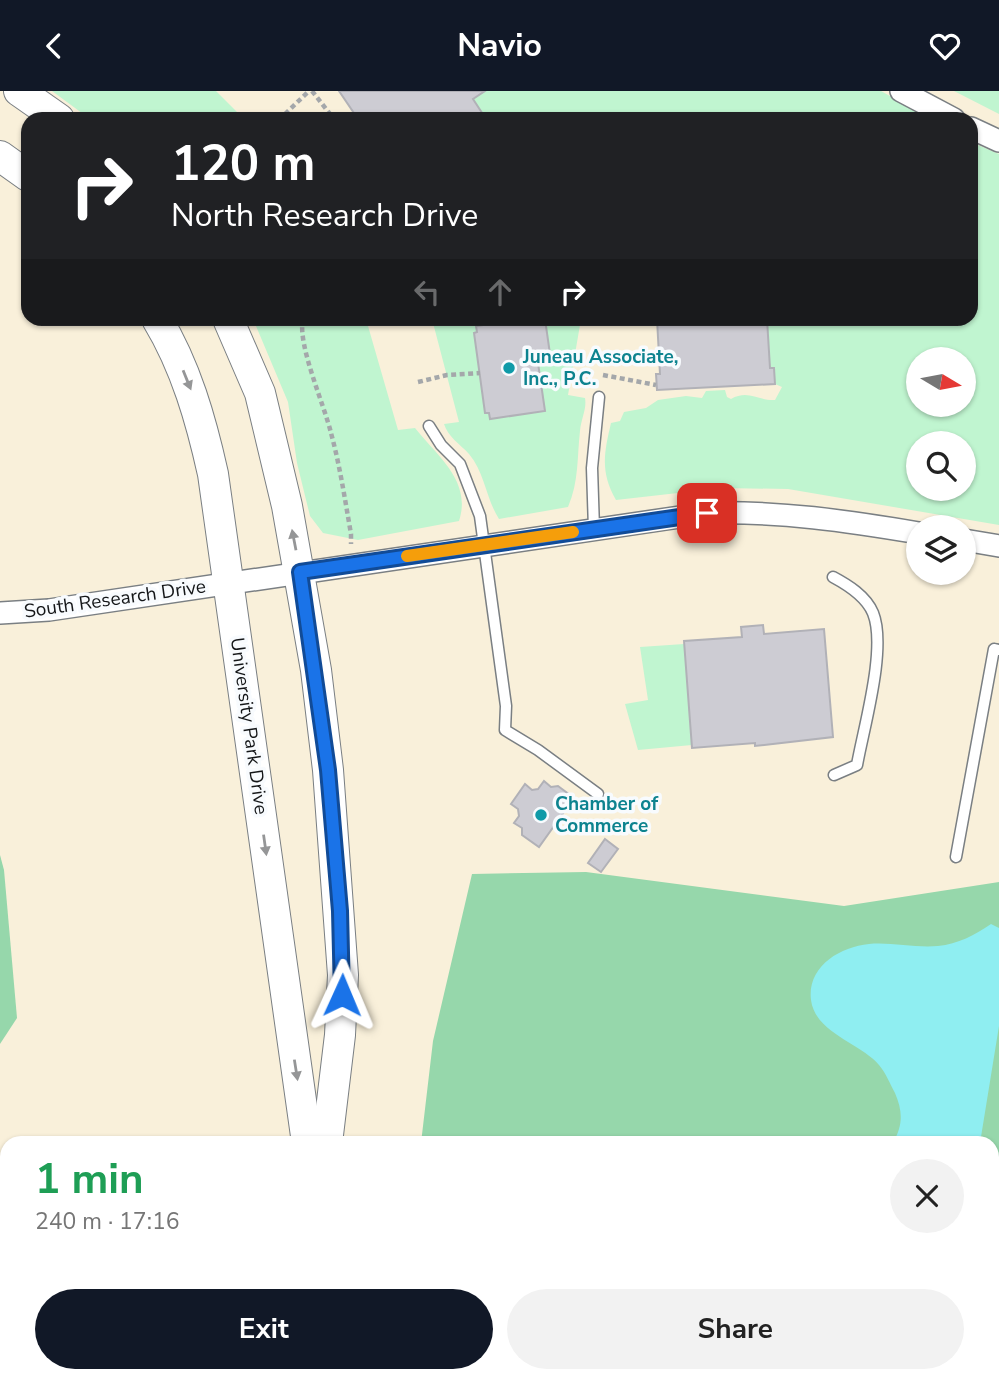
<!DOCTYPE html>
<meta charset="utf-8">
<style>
:root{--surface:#fff;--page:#f2f2f2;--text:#222;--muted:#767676;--accent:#111827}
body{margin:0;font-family:"Nunito Sans",sans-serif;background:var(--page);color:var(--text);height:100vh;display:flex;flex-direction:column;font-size:26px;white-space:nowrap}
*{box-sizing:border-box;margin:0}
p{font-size:23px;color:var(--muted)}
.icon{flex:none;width:38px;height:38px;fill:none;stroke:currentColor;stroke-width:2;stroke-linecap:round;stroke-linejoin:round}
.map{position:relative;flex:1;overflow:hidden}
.drawer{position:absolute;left:0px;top:1045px;width:999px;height:247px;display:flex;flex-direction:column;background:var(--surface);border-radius:21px 21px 0 0;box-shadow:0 2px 5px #0004}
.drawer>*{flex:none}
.hud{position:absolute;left:21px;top:21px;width:957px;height:214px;border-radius:21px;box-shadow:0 2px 5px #0004;background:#202124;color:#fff;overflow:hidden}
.needle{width:46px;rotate:100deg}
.buttons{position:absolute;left:906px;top:256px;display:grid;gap:14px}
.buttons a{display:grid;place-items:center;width:70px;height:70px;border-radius:50%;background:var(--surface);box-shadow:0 2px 5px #0004;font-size:35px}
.pin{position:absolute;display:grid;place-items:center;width:60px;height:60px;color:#fff;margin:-30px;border-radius:14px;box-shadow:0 4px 10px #0006}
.me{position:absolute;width:77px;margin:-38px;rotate:1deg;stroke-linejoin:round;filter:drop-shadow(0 0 5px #0008)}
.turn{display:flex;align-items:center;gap:24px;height:147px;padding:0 35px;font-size:32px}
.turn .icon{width:91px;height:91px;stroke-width:2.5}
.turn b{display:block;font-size:49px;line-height:60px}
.lanes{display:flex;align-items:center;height:66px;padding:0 35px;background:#0003;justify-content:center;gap:35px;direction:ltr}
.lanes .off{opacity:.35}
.round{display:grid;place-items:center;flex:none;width:74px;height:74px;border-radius:37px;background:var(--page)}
.overview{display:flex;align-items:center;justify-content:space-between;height:119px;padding:0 35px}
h1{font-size:42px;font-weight:700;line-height:52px;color:#1e9e55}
.primary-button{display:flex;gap:14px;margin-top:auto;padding:14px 35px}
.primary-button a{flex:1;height:80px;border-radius:42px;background:var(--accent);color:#fff;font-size:28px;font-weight:700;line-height:80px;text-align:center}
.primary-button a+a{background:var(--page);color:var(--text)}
header{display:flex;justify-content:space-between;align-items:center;height:91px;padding:0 35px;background:var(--accent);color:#fff;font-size:32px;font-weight:700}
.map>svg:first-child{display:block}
.education{fill:#f9f0da;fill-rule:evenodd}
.green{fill:#c0f5d0;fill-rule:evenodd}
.forest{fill:#96d7ab}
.water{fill:#8feef1}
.building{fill:#cdccd3;stroke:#b1b1b7;stroke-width:2}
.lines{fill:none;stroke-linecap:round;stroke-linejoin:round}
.lane-casing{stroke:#7a7f83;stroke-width:13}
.street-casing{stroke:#7a7f83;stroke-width:24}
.secondary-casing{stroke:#7a7f83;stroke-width:32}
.path{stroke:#a4a7aa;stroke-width:4.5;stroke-dasharray:5 3.5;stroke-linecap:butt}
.lane{stroke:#fff;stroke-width:10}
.street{stroke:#fff;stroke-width:21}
.secondary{stroke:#fff;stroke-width:30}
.oneway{fill:#959697}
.route-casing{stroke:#114b97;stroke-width:18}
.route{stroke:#1a73e8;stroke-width:12}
.slow{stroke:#f59e0b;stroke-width:12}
.culture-dot{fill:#0f9aa8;stroke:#f8fbfe;stroke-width:2.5}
.labels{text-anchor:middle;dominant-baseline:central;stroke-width:7;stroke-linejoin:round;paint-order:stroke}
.culture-label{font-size:19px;font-weight:bold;fill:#0d838f;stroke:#f8fbfe;text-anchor:start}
.street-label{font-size:19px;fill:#141618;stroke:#f8fbfe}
</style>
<header><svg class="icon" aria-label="back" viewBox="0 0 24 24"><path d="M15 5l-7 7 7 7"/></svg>Navio<svg class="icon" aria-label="heart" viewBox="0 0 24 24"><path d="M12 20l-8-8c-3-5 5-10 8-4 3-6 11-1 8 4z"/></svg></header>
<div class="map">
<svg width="999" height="1291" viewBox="0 0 999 1291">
<rect width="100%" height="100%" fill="#f8fbfe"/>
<path class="education" d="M 0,0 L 999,0 L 999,1291 L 0,1291 ZM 28,28 L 971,28 L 971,228 L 28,228 ZM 919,268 L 964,268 L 964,313 L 919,313 ZM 919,352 L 964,352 L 964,397 L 919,397 ZM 919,436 L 964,436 L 964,481 L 919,481 ZM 7,1052 L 992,1052 L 992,1284 L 7,1284 Z"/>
<g class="green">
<polygon points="52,0 216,0 244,28 90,28"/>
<polygon points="485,0 881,0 931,28 486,28 473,8"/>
<polygon points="954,0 999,0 999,23"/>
<path d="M 971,51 L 999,63 L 999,434 L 788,398 L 722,397 L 616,409 C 600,381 604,362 611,332 L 620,330 L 624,321 L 646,317 L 658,309 L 686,305 L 702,307 L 706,300 L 725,299 L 727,306 L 731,308 C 748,298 759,310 775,309 L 782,296 L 775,293 L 774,277 L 770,277 L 767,228 L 971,228 ZM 919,268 L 964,268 L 964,313 L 919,313 ZM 919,352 L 964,352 L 964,397 L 919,397 Z"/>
<path d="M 253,228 L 366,228 L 398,339 L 415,337 C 438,366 472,390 459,430 L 358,449 L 323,442 L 310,425 L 297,372 L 288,311 Z"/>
<path d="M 432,228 L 581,228 L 568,304 L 585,307 C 587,318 581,328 580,340 C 577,366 579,391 568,416 L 499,428 C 486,408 485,382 469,363 C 460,353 448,346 444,333 L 459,331 Z"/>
<polygon points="684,553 692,654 638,659 625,613 648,609 640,556"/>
</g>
<g class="forest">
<polygon points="0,764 4,779 17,927 0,953"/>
<polygon points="586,781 844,815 999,791 999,1291 440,1291 440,1284 992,1284 992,1052 421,1052 433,950 472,783"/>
</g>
<path class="water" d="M 991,833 L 999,837 L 999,935 L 980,1052 L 893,1052 C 903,1034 903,1021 895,1002 C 890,993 886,982 879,974 C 862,953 815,942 811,909 C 807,876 839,856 869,853 C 891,851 915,857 938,855 C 958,853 975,844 991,833 Z"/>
<g class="building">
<polygon points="339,0 485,0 473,8 486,28 358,28"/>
<polygon points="529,228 545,228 551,270 538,272 545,320 490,328 489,322 485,322 474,242 477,241 476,235"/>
<polygon points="657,228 767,228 770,277 774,277 775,293 657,299 656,283 660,283"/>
<polygon points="763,534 764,543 824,538 833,646 755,655 755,652 692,657 684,550 742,546 741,536"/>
<polygon points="544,690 551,696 558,695 574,707 539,756 522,744 522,737 514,732 519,725 518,718 511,713 525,693 532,699 538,698"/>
<polygon points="605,748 618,758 601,781 588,772"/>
</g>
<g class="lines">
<defs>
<g id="lane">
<polyline points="429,335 441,354 460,373 480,425 506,615 505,639 538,659 598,703"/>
<polyline points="594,438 592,377 599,306"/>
<path d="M 833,486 C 848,494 866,505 873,522 C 887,557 864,635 857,674 L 834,684"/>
<polyline points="956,766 994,558 999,559"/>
</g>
<g id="street">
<polyline points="901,0 954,28"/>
<polyline points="971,37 999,50"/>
<polyline points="964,449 999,455"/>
<path d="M 0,522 L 49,519 L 707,422 C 779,420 848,430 919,442"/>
</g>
<g id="secondary">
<polyline points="19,0 59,28"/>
<polyline points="0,65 28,85"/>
<path d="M 157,228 C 186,276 201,329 213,383 L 307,1052"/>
<polyline points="228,228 260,302 287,415 316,579 328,679 343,884 340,944 327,1052"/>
<polyline points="345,1284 346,1291"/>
</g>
</defs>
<use href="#lane" class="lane-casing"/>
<use href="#street" class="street-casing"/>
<use href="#secondary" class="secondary-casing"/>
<g class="path">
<polyline points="312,0 334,28"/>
<polyline points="285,23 309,0"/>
<path d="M 303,228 C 297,253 324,313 331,342 C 340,375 345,409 351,443 L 351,453"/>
<polyline points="603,284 656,294"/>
<polyline points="418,291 447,284 480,282"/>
</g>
<use href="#lane" class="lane"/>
<use href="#street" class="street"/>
<use href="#secondary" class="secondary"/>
</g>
<defs><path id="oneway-solid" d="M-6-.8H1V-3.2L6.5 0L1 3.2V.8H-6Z" transform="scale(1.75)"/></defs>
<g class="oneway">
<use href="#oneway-solid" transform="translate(187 289) rotate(68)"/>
<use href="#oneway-solid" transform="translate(294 449) rotate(-101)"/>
<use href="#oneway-solid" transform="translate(265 754) rotate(82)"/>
<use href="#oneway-solid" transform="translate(296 979) rotate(81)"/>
</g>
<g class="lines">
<defs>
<polyline id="route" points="342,904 340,820 328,679 300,481 707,422"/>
</defs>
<use href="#route" class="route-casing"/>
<use href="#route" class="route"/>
<polyline class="slow" points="407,465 573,441"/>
</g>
<g class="culture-dot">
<circle cx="509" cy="277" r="7"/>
<circle cx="541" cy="724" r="7"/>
</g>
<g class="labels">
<g class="culture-label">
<text x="523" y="266">Juneau Associate,<tspan x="523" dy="22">Inc., P.C.</tspan></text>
<text x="555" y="713">Chamber of<tspan x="555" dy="22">Commerce</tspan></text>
</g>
<g class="street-label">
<text transform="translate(115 508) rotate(-8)">South Research Drive</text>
<text transform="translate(249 635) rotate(82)">University Park Drive</text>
</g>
</g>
</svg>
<div class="buttons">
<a><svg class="needle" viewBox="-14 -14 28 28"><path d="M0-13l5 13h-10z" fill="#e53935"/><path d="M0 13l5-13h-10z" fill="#767676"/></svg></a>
<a><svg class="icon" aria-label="search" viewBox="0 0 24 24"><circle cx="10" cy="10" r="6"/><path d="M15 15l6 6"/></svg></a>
<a><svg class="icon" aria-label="layers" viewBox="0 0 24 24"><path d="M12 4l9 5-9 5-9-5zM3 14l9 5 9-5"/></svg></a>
</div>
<div class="pin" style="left:707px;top:422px;background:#d93025"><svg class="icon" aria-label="arrive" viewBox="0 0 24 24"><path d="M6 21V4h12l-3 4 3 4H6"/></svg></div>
<svg class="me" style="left:342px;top:904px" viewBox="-20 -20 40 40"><path d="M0-17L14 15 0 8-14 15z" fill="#1a73e8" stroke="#fff" stroke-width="4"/></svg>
<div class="hud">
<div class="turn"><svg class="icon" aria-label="right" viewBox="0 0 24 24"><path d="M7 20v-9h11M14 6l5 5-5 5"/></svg><div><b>120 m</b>North Research Drive</div></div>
<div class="lanes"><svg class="icon off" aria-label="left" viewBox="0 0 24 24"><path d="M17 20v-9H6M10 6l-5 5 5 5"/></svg><svg class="icon off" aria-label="ahead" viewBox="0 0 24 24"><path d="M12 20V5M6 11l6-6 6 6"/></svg><svg class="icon" aria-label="right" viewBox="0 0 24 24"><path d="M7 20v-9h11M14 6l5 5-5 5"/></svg></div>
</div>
<section class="drawer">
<div class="overview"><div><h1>1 min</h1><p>240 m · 17:16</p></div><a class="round"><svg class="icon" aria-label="close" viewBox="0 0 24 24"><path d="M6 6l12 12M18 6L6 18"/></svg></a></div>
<div class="primary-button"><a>Exit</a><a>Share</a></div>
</section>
</div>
